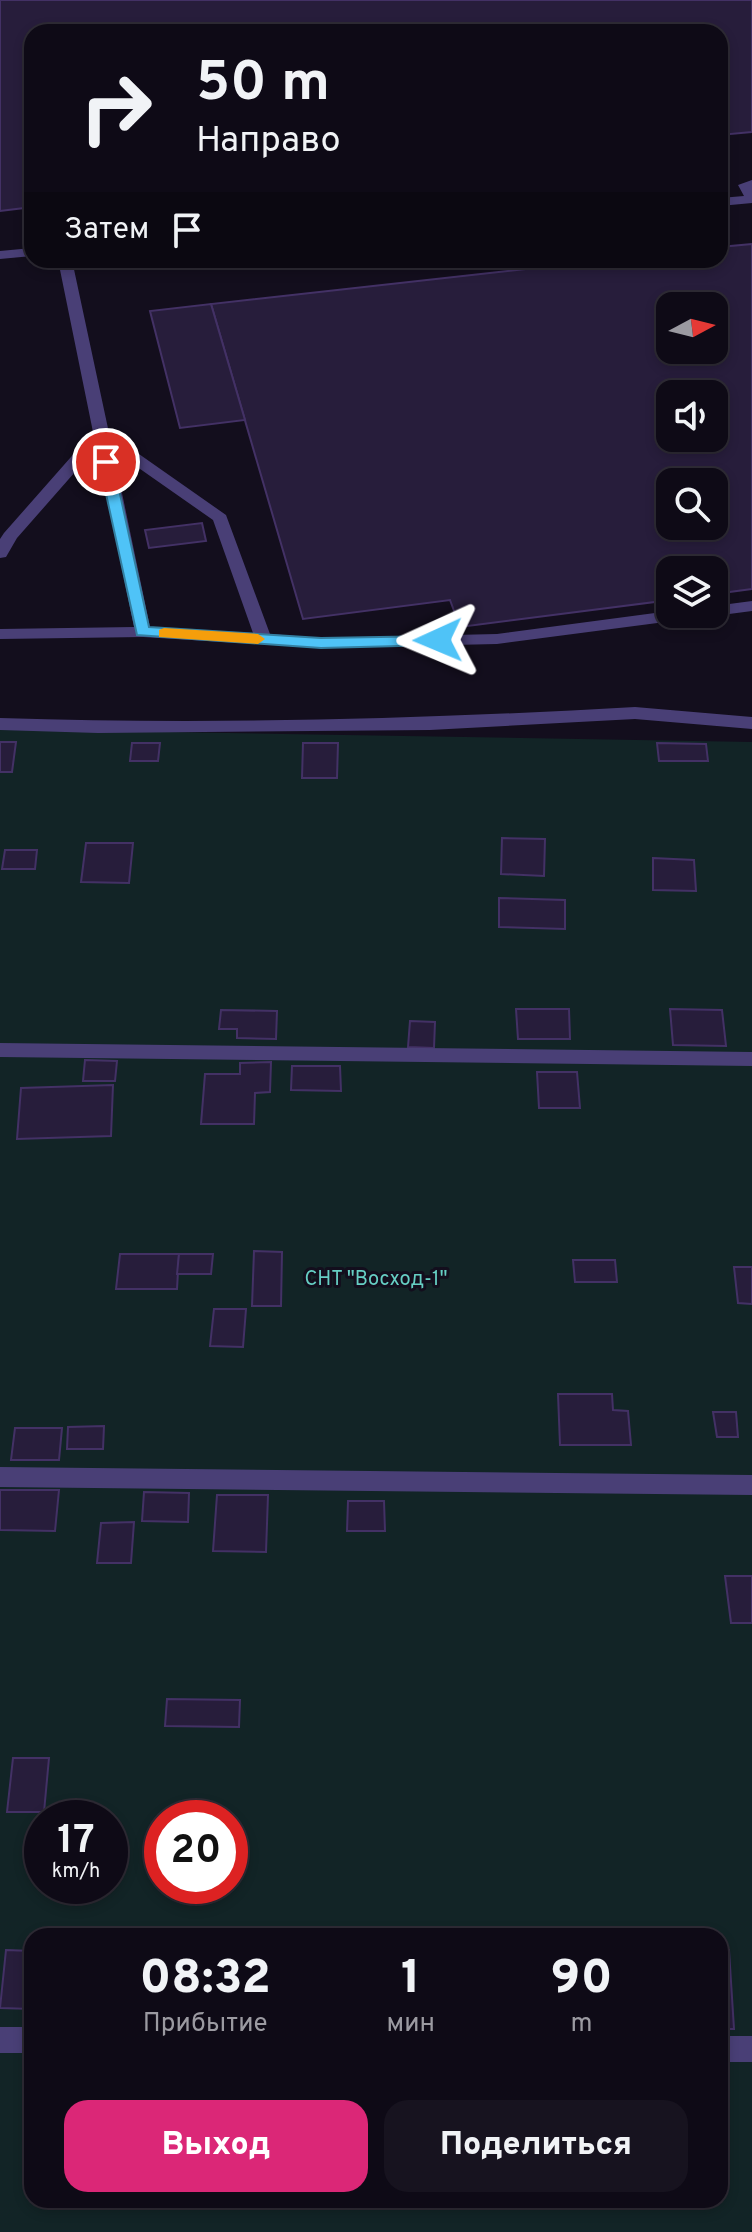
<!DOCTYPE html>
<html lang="ru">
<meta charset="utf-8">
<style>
:root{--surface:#0e0a16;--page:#17131f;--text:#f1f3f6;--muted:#9b9aa1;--line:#2e2b35;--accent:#db2777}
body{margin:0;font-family:Overpass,sans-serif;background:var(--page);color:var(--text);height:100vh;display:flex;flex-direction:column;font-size:30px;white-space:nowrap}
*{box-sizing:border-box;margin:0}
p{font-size:26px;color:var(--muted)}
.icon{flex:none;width:44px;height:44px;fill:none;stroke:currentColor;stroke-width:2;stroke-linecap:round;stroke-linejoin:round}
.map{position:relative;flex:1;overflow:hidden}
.sheet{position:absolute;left:24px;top:1928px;width:704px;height:280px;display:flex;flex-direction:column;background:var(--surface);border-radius:24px;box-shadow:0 4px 12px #0003,0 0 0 2px var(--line)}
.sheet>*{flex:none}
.top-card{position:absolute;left:24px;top:24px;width:704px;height:244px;border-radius:24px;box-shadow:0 4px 12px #0003,0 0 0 2px var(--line);background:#0e0a16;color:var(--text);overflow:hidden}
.needle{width:52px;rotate:83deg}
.controls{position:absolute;left:656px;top:292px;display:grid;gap:16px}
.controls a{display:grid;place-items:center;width:72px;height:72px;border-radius:16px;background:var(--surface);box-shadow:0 4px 12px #0003,0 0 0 2px var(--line);font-size:40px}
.speed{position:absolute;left:24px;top:1800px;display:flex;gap:16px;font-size:40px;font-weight:700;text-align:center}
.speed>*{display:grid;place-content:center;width:104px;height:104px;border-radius:50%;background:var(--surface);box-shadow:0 4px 12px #0003,0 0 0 2px var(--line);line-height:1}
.speed small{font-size:20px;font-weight:400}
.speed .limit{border:12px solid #d22;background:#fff;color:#111}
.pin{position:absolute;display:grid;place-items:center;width:68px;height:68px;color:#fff;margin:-34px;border:4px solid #fff;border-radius:50%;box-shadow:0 2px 8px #0007}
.me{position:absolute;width:88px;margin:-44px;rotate:269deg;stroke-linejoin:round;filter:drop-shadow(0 0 6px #0008)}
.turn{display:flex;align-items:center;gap:28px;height:168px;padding:0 40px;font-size:36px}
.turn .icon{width:104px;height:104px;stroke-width:2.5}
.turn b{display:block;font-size:56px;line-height:68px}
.then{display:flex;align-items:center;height:76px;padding:0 40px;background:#0003;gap:16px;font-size:30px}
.eta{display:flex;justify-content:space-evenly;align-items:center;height:136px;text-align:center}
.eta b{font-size:48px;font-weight:800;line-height:56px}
.primary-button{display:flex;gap:16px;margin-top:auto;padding:16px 40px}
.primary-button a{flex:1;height:92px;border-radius:24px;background:var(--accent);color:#fff;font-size:32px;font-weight:800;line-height:92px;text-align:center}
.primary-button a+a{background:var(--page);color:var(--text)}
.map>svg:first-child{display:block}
.green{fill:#122426;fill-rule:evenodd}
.building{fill:#271d3b;stroke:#433165;stroke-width:2;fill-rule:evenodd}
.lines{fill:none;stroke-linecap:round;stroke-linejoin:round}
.lane{fill:#493f76;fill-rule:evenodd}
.street{fill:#493f76;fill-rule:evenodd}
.route{fill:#4fc3f7;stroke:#337fa1;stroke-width:2}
.slow{fill:#f59e0b}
.labels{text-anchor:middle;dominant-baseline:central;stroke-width:6;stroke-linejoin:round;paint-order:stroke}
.park-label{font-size:20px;fill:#66cfc4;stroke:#130e1d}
</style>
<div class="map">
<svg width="752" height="2232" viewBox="0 0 752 2232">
<rect width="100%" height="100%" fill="#130e1d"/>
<path class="green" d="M 0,729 L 752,742 L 752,2232 L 0,2232 ZM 42,1818 L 110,1818 L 110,1886 L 42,1886 ZM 162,1818 L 230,1818 L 230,1886 L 162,1886 ZM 32,1936 L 720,1936 L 720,2200 L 32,2200 Z"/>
<g class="building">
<polygon points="0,0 752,0 752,132 720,135 720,32 32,32 32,207 0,211"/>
<path d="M 752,244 L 752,589 L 714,594 L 714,570 L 670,570 L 670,600 L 460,627 L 450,600 L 303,619 L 211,304 L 607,260 L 720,260 L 720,247 ZM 670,306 L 714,306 L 714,350 L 670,350 ZM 670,394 L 714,394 L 714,438 L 670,438 ZM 670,482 L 714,482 L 714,526 L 670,526 Z"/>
<polygon points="211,304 245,420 180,428 150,311"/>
<polygon points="202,523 206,541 149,548 145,530"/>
<polygon points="0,742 16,742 12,772 0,772"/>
<polygon points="132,743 160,743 158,761 130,761"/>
<polygon points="303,743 338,743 337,778 302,778"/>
<polygon points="657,743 706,744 708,761 659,761"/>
<polygon points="502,838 545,839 544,876 501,874"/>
<polygon points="86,843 133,843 129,883 81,882"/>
<polygon points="5,850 37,850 35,869 2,869"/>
<polygon points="653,858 694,860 696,891 653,890"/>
<polygon points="499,898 565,900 565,929 499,927"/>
<polygon points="516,1009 569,1009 570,1039 518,1039"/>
<polygon points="670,1009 722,1010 726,1046 673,1045"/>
<polygon points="221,1010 277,1011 276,1039 237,1038 237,1029 219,1029"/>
<polygon points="410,1021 435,1022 434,1048 408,1047"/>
<polygon points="85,1060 117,1061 115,1081 83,1081"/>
<polygon points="271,1062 270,1092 255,1093 254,1124 201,1124 205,1074 240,1074 240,1063"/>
<polygon points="292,1066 340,1066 341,1091 291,1090"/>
<polygon points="537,1072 577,1072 580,1108 539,1108"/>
<polygon points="113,1085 111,1136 17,1139 21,1088"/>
<polygon points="254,1251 282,1252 281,1306 252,1306"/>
<polygon points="120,1254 179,1254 177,1289 116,1289"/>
<polygon points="179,1254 213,1254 211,1274 177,1274"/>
<polygon points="573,1260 615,1260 617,1282 575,1282"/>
<polygon points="734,1267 752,1267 752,1304 738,1303"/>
<polygon points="214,1309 246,1309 243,1347 210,1346"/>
<polygon points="558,1394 612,1394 613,1410 628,1411 631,1445 560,1445"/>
<polygon points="713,1412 736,1412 738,1437 717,1437"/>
<polygon points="104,1426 103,1449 67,1449 68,1427"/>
<polygon points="15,1428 62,1428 59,1460 11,1460"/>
<polygon points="0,1490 59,1490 55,1531 0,1530"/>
<polygon points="144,1492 189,1493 188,1522 142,1521"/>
<polygon points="217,1495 268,1495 266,1552 213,1551"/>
<polygon points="348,1501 384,1501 385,1531 347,1531"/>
<polygon points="134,1522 131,1563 97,1563 101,1523"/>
<polygon points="725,1576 752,1576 752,1623 731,1623"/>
<polygon points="167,1699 240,1700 239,1727 165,1726"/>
<polygon points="13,1758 49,1758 44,1812 7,1812"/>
<polygon points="6,1950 32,1951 32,2009 0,2008"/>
<polygon points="720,1950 729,1950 734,2029 720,2029"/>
</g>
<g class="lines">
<g class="lane">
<polygon points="752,180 752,203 720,206 720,198 744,196 738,185"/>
<polygon points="32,248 32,256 0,259 0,251"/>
<path d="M 58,260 L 72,260 L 109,433 L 226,515 L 270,634 L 321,638 L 497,634 L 670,611 L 670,614 L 696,614 L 688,619 L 497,644 L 321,648 L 143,637 L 0,639 L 0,629 L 134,627 L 97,447 L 17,538 L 6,557 L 0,558 L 0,539 L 4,533 L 93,432 ZM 113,450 L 213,520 L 253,633 L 150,627 Z"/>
<polygon points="752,601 752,611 714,616 708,614 714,614 714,606"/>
<polygon points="0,1043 752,1052 752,1066 0,1057"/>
<polygon points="0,1467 752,1475 752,1495 0,1487"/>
<rect x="0" y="2027" width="32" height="26"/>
<rect x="720" y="2036" width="32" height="26"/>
</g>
<path class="street" d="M 635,707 L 752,717 L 752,729 L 635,719 L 430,730 L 98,733 L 0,730 L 0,718 C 212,725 423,719 635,707 Z"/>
</g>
<polygon class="route" points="106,458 113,462 149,627 321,638 438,636 446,640 438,645 321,648 137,635 99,462"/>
<polygon class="slow" points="164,628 258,634 265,639 258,644 159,637 159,630"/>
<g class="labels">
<g class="park-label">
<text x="376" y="1280">СНТ "Восход-1"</text>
</g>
</g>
</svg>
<div class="controls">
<a><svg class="needle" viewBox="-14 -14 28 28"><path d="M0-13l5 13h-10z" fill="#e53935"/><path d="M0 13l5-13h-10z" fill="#9b9aa1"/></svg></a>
<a><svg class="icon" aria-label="sound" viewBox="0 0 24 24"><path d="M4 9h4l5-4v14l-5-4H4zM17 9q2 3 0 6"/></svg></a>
<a><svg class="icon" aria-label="search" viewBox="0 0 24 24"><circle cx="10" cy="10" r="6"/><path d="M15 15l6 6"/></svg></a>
<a><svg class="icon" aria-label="layers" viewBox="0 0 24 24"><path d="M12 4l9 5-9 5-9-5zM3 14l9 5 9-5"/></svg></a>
</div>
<div class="speed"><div>17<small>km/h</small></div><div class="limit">20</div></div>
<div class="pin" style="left:106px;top:462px;background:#d93025"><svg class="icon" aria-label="arrive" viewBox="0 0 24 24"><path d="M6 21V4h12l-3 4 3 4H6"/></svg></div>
<svg class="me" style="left:438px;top:640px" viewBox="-20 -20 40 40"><path d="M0-17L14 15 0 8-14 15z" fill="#4fc3f7" stroke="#fff" stroke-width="4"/></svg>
<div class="top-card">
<div class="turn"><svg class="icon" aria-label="right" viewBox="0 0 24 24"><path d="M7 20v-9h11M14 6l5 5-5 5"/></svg><div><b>50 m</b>Направо</div></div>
<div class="then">Затем<svg class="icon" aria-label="arrive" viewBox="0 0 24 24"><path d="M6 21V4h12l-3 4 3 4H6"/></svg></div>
</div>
<section class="sheet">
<div class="eta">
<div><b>08:32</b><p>Прибытие</p></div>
<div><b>1</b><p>мин</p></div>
<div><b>90</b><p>m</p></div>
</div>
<div class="primary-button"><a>Выход</a><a>Поделиться</a></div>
</section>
</div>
